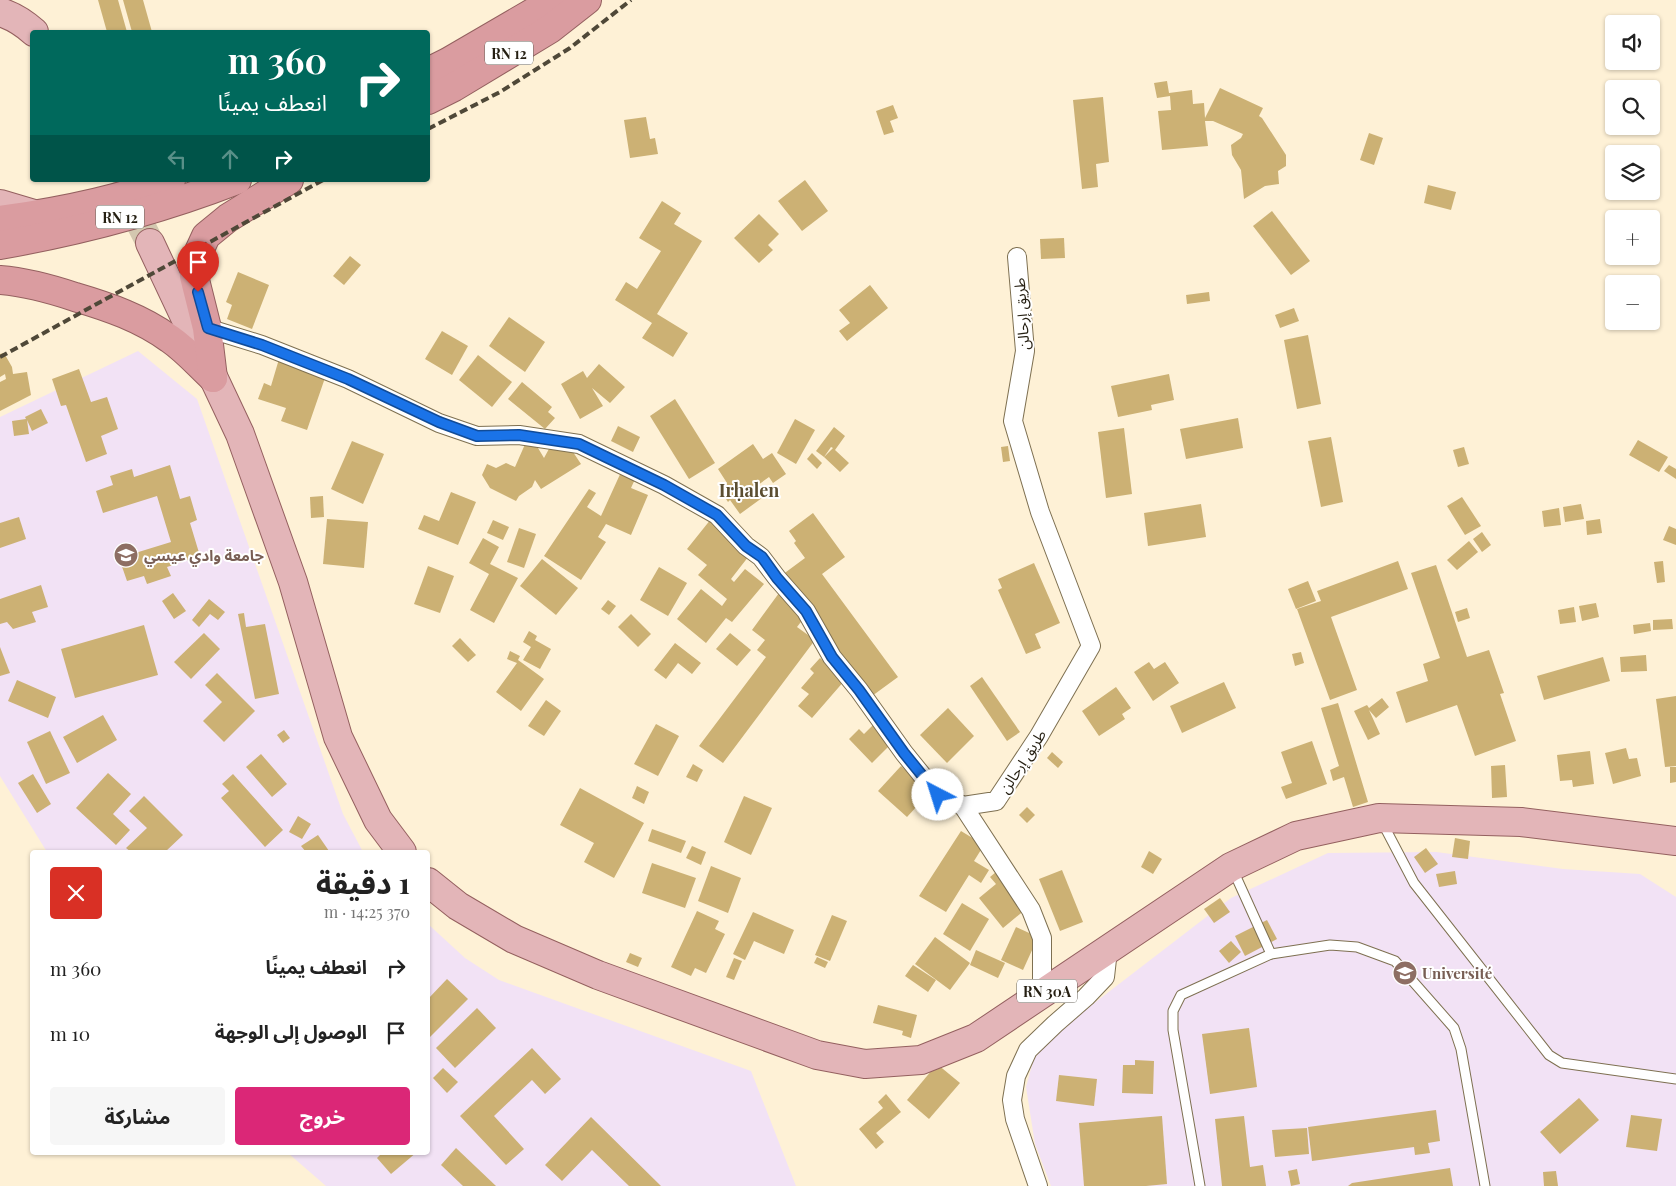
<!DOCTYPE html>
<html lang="ar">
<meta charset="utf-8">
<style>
:root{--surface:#fff;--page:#f6f6f6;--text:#222;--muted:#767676;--accent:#db2777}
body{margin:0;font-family:"Playfair Display","Noto Sans Arabic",serif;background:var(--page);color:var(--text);direction:rtl;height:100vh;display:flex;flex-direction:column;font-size:19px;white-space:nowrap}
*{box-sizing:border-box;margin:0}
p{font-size:16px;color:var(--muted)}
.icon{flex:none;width:28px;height:28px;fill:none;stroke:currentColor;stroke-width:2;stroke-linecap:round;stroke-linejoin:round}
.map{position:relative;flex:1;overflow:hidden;direction:ltr}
.panel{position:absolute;left:30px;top:850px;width:400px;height:305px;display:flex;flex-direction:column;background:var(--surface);border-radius:5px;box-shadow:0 1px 4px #0004;direction:rtl}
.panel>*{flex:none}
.top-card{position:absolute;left:30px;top:30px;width:400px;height:152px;border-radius:5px;box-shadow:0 1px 4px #0004;direction:rtl;background:#00695c;color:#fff;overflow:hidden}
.fabs{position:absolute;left:1605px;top:15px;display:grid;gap:10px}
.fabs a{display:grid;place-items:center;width:55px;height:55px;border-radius:5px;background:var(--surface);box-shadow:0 1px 4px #0004;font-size:25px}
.pin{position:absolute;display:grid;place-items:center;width:42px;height:42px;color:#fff;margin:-51px -21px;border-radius:50% 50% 50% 0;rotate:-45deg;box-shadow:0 0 5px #0007}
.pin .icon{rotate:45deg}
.me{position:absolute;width:55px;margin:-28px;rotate:320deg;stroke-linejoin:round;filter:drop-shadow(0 0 4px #0008)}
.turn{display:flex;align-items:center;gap:18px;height:105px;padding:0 20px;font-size:22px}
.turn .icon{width:65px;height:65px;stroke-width:2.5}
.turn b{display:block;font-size:35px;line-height:42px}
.lanes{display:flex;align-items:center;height:48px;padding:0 20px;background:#0003;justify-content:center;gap:25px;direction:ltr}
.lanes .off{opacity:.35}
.round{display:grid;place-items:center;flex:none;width:52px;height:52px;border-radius:5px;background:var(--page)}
.head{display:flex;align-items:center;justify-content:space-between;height:85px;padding:0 20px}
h1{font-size:30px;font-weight:700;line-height:38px}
.action{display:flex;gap:10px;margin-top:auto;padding:10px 20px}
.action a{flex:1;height:58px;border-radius:5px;background:var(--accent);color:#fff;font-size:20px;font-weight:700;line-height:58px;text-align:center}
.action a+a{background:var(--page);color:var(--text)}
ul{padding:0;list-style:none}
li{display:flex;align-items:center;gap:15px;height:65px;padding:0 20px}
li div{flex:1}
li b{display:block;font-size:19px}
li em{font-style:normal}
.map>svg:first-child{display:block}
.education{fill:#f2e2f5}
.building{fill:#ccb174}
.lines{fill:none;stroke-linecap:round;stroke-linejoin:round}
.primary-tunnel{stroke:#d3c7af;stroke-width:28;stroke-dasharray:28 14;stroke-linecap:butt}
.service-casing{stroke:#7e7051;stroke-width:11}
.minor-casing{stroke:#7e7051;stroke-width:20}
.primary-casing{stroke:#94605f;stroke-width:30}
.trunk-casing{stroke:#94605f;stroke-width:30}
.service{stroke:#fff;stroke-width:9}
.minor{stroke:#fff;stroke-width:18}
.primary{stroke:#e3b5b8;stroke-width:28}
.trunk{stroke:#da9ca0;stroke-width:28}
.rail{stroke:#4f4838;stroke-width:4;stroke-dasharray:8 4;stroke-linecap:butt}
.route-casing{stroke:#114b97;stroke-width:12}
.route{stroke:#1a73e8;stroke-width:9}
.labels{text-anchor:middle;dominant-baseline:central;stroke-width:4;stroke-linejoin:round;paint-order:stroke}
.shield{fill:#fff;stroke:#666259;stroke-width:1}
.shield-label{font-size:14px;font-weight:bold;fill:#251f12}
.street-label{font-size:15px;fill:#251f12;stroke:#fff}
.education-label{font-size:15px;font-weight:bold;fill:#785e54;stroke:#fff;text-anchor:start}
.quarter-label{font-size:18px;font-weight:bold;fill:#5b4e31;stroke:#fff}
</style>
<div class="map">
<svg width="1676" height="1186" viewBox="0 0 1676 1186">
<rect width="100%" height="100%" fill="#fef1d6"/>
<g class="education">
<polygon points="138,351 197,399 343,814 363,852 47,852 0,776 0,417"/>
<polygon points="1436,852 1563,869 1640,874 1676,897 1676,1186 1051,1186 1035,1144 1026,1087 1037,1047 1231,898 1328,853"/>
<polygon points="428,924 465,958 499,980 751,1071 796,1186 326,1186 288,1153 428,1152"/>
</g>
<g class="building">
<polygon points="98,0 118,0 127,32 107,32"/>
<polygon points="123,0 143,0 152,32 132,32"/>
<polygon points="1167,81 1169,93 1192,90 1193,104 1204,103 1205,118 1220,88 1263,108 1259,116 1262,118 1286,155 1286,166 1278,171 1279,184 1265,186 1244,199 1241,170 1232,155 1231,145 1241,138 1243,134 1213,121 1205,121 1208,146 1162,150 1158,111 1171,110 1170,96 1157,98 1154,83"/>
<polygon points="1103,97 1109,162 1096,164 1098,187 1082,189 1073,100"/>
<polygon points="893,105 898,118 890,121 894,132 884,135 876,111"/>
<polygon points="646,117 650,139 655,138 658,154 630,158 624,120"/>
<polygon points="1369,133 1383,138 1374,165 1360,160"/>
<polygon points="805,180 828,211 802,231 778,201"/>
<polygon points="1428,185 1456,192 1451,210 1424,203"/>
<polygon points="662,201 681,213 674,224 702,241 657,314 688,333 673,357 642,338 652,323 615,300 626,282 637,289 661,251 639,238"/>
<polygon points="1272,211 1310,261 1291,275 1253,226"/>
<polygon points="759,214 779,234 768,245 773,250 759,263 734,238"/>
<polygon points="1064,238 1065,258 1041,259 1040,239"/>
<polygon points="350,256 361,265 344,285 333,276"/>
<polygon points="238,272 269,285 252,329 227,319 232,305 226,302"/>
<polygon points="870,285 888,308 847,341 839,331 850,323 839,310"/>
<polygon points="1209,292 1210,301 1187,304 1186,295"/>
<polygon points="1294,308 1299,321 1280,328 1275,315"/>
<polygon points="509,317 545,342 525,372 489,346"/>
<polygon points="442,331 468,346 452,375 425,359"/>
<polygon points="1308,335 1321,404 1297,409 1284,340"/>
<polygon points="4,353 12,367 13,374 27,372 31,395 0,411 0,382 6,379 5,374 0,377 0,354"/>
<polygon points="478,355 512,382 492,407 459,380"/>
<polygon points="279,359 326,375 307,430 281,421 286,408 258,399 264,383 271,386"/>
<polygon points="599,364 625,387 610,403 592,388 603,406 580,419 561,384 583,371 587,378"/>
<polygon points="79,369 91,402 107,397 118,429 101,436 107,454 86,462 66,405 61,406 52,379"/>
<polygon points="1169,374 1174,400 1151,405 1152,410 1118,417 1111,386"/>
<polygon points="522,382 552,407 548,412 555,418 545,429 508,399"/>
<polygon points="675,399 715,463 689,479 650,416"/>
<polygon points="41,409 48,423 32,431 27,420 29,434 14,436 12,421 26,419 25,417"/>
<polygon points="1238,418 1243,448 1186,459 1180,429"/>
<polygon points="795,419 815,430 796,464 777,453"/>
<polygon points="618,426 640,437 633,452 611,441"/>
<polygon points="834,427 845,436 835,450 849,463 840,472 824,457 833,448 831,447 824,457 816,451"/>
<polygon points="1124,428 1132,494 1106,498 1098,432"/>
<polygon points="1331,437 1343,502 1321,507 1308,441"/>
<polygon points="1638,440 1668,457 1659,472 1629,455"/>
<polygon points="352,441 384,454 363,504 331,489"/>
<polygon points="526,442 538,448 544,458 550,447 556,450 562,446 573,452 581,464 541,489 535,480 532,487 519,496 516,501 490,488 482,475 487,464 496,468 506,463 515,467"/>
<polygon points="753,444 763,459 772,453 786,474 773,483 769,477 758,485 766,495 740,514 730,500 728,502 719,488 727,483 718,469"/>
<polygon points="1008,446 1010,461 1003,462 1001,447"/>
<polygon points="1464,447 1469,464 1458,467 1453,450"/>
<polygon points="812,453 822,463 817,469 807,459"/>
<polygon points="170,465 180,499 190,496 197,520 190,523 200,556 167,567 171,576 147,584 144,576 127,581 119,558 171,542 157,496 103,513 96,491 113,485 110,476 132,469 134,477"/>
<polygon points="1669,465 1676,469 1676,479 1664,471"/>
<polygon points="622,470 636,477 631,488 648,495 631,535 606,524 598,537 606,542 581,580 544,556 589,489 596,493 587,507 601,516"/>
<polygon points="451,492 476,502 458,545 418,529 424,515 439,521"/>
<polygon points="323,496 324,517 311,518 310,497"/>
<polygon points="1462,497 1481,526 1465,535 1447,506"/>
<polygon points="1201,504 1206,537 1148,546 1144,513"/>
<polygon points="1581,504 1584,519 1565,522 1563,507"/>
<polygon points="1559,508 1561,525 1544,527 1542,511"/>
<polygon points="813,513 845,557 822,574 898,677 872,696 782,575 805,558 794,543 796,541 789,531"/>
<polygon points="19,517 26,539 0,548 0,523"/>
<polygon points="327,519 368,522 364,568 323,564"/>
<polygon points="711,519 752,552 731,579 734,582 745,569 764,584 732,622 726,618 706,643 677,619 701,589 722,606 727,599 698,575 707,565 687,549"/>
<polygon points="1600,519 1602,533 1587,535 1586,521"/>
<polygon points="493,520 509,527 503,540 487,533"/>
<polygon points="1669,526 1676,529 1676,545 1663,540"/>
<polygon points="519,528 536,534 524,568 507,562"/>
<polygon points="1482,532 1491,545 1482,552 1473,539"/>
<polygon points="483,538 499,547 490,564 518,578 494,623 470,610 489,574 469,563"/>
<polygon points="1469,541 1478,552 1457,570 1447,560"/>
<polygon points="542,559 578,588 556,615 520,586"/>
<polygon points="1398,561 1408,589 1331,617 1357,690 1330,700 1297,609 1321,601 1317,591"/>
<polygon points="1663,561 1665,582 1657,583 1654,562"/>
<polygon points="1034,563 1060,623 1035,634 1041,648 1026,654 998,590 1002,588 998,579"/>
<polygon points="1436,565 1467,657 1489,650 1504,693 1500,694 1516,741 1475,756 1457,705 1406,723 1396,692 1428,681 1423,664 1440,658 1411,573"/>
<polygon points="428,566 454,576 440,613 414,604"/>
<polygon points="659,567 687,583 668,616 640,600"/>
<polygon points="1308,581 1316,601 1296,609 1288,589"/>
<polygon points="41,585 48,607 32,612 36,622 13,629 7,622 0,624 0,599"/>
<polygon points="173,593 186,611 174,619 162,601"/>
<polygon points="779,593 807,614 797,627 815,640 723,763 699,746 766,657 757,650 765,640 752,630"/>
<polygon points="209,599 225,612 218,620 210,614 199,627 192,620"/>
<polygon points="608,600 616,606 609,615 601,609"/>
<polygon points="1596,603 1599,617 1582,621 1579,606"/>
<polygon points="1574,607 1576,622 1560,624 1558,610"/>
<polygon points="1467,608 1470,618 1458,622 1455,612"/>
<polygon points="244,613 246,627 265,624 279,694 255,699 238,614"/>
<polygon points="631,614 651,634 638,647 618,627"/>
<polygon points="1672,619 1673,629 1653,630 1653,620"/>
<polygon points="1650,623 1651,631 1634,634 1633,625"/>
<polygon points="144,625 158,675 75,698 61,649"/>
<polygon points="529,631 537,636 535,640 551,649 540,669 523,660 531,647 523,642"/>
<polygon points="204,633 220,649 191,679 174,662"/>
<polygon points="730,633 751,650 737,666 716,649"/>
<polygon points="460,638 476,655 468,662 452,646"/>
<polygon points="675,643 701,663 692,674 678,663 666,679 654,670"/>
<polygon points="0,647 10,673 0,676"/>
<polygon points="510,651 520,656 518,660 544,679 521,711 496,692 517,663 507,659"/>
<polygon points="1301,652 1304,663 1295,666 1292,654"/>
<polygon points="1646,655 1647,671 1621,672 1620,657"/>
<polygon points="1603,657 1610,681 1544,700 1537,676"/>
<polygon points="820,658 845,680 812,718 798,706 809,694 801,688 814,673 810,669"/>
<polygon points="1149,662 1154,669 1165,662 1179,683 1153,701 1134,672"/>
<polygon points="217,673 255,711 224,742 203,721 222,702 205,685"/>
<polygon points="982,677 1020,732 1007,741 970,686"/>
<polygon points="17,680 56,697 48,718 8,701"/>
<polygon points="1224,682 1236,708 1182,733 1170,706"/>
<polygon points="1116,687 1131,708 1122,714 1125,719 1099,736 1082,711"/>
<polygon points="1676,696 1676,766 1665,767 1656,699"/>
<polygon points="1382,698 1389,707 1376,718 1369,710 1380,734 1368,740 1354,711 1367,705 1369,708"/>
<polygon points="546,700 561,711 544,736 528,726"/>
<polygon points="1338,703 1368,802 1353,807 1344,777 1333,781 1330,770 1339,766 1321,708"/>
<polygon points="948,708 974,736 947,763 920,735"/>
<polygon points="103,715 117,740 77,763 63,737"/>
<polygon points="656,724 679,736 658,776 634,764"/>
<polygon points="874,724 892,743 872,763 849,739 859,729 864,734"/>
<polygon points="284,730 290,738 283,743 277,735"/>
<polygon points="50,731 70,773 46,784 27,742"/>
<polygon points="1312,741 1327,784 1286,799 1281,787 1292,783 1281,752"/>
<polygon points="1626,748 1629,759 1637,758 1641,776 1613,784 1605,753"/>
<polygon points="1590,751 1594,784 1573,787 1572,780 1560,781 1557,755"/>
<polygon points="1052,752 1063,762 1058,768 1047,758"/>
<polygon points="261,754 287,784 272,797 246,767"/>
<polygon points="693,764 703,770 697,782 686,777"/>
<polygon points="1505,765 1507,797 1492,798 1491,766"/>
<polygon points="901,766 930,792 907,817 878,791"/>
<polygon points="1670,767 1676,767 1676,782 1670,783"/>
<polygon points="108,773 131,794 113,814 130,830 116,845 76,808"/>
<polygon points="33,774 51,804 37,813 18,783"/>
<polygon points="233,774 283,830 265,847 221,798 229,791 222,784"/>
<polygon points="637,786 649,792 644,804 632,798"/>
<polygon points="580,788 644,823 614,878 584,862 594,843 560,825"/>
<polygon points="144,796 183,835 165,852 131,852 126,848 147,828 129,811"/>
<polygon points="744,796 772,808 751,855 724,842"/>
<polygon points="1027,807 1035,815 1027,823 1019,815"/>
<polygon points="298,816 311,824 302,839 289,832"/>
<polygon points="652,829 686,841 681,853 648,841"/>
<polygon points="961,831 984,845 974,861 989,870 981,883 969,875 946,912 919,896"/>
<polygon points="318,835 329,851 327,852 306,852 301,846"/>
<polygon points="1455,838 1470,841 1468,859 1452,857"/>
<polygon points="692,846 706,852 701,865 686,858"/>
<polygon points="1426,848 1438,864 1425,873 1414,857"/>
<polygon points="1149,851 1162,859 1153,874 1141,867"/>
<polygon points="652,863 696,878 685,908 642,893"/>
<polygon points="711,866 741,878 728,913 698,901"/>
<polygon points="1062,870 1083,922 1060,931 1039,879"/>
<polygon points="1455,871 1457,884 1439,887 1436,874"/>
<polygon points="996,872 1026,909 1003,928 979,898 996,884 990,877"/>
<polygon points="1220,898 1230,912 1214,923 1204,909"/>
<polygon points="962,903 989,919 970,951 943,934"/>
<polygon points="697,911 719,921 715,929 725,934 706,973 695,968 691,976 671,967"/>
<polygon points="753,912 794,930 784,954 754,941 745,960 733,954"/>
<polygon points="832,915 847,921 830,961 815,955"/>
<polygon points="1267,920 1277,939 1245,956 1235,936"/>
<polygon points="1016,927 1038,937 1023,970 1001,960"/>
<polygon points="935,937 970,963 950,990 915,964"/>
<polygon points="1231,941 1241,952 1229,963 1219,951"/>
<polygon points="976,950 1005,963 998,978 970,965"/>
<polygon points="630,953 642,958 638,967 626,962"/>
<polygon points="817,957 828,962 825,968 814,963"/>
<polygon points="734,958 742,961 734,980 726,977"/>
<polygon points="913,965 936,980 928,992 905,976"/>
<polygon points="447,979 468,999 428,1039 428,999"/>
<polygon points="878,1005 917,1015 911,1038 902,1035 903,1031 873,1023"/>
<polygon points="477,1008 496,1028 455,1068 436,1048"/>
<polygon points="1249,1028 1257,1087 1210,1094 1202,1034"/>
<polygon points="532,1048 561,1079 545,1094 532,1080 494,1116 524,1149 506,1165 460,1116"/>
<polygon points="1135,1060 1154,1061 1153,1094 1122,1093 1123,1065 1135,1065"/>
<polygon points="937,1064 960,1083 929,1119 907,1100"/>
<polygon points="443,1068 458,1082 447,1093 433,1078"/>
<polygon points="1059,1075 1097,1079 1094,1106 1056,1101"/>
<polygon points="886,1094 901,1112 876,1133 884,1142 876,1149 859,1129 883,1108 878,1102"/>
<polygon points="1579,1098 1599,1120 1560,1154 1540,1132"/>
<polygon points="1436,1110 1440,1141 1428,1143 1430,1153 1415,1155 1414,1147 1312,1161 1308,1127"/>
<polygon points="1631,1115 1662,1119 1657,1151 1626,1147"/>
<polygon points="1162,1116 1167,1184 1146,1186 1084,1186 1079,1123"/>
<polygon points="1244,1116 1250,1167 1263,1165 1266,1186 1222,1186 1215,1119"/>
<polygon points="591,1117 661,1186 629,1186 592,1150 562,1181 545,1165"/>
<polygon points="1307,1128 1309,1154 1275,1157 1272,1130"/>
<polygon points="456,1148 496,1186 463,1186 441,1165"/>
<polygon points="383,1152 417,1152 391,1174 377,1158"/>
<polygon points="1450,1168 1453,1186 1348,1186 1352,1183"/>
<polygon points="1297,1169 1300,1184 1291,1186 1288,1171"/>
<polygon points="1556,1171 1558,1186 1544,1186 1543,1172"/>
</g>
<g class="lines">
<polyline class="primary-tunnel" points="118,180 150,243"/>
<defs>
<g id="service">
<polyline points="1382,822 1414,883 1549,1055 1562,1063 1676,1079"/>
<polyline points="1233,870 1271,954"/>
<polyline points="1200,1186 1173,1030 1173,1011 1181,995 1271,954 1330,945 1357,947 1395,961 1454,1028 1461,1049 1485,1186"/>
</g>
<g id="minor">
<polyline points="207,328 262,345 348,379 439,423 477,436 519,435 579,444 664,485 717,515 746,546 761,557 777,578 806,611 832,657 859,690 904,753 938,795 963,806 996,801 1039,736 1091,646 1040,512 1013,421 1025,351 1017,257"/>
<polyline points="963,806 1031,910 1042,938 1042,994"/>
<polyline points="1038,1186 1015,1119 1012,1100 1016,1076 1028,1050 1055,1024 1086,997 1105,977 1108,950"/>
</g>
<g id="primary">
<path d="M 0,12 C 13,16 24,23 34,32"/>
<polyline points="0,204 37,215"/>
<polyline points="150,243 240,434 293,582 338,737 378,820 402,852"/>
<polyline points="428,882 458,906 514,939 598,975 817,1055 865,1064 921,1060 976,1038 1231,867 1296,836 1379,818 1521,822 1676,841"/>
</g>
<g id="trunk">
<polyline points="428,72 448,62 539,9 551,0"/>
<polyline points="428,100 454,87 550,29 587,0"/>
<path d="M 0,220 C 58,212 116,201 171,180"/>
<path d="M 0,245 C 80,231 162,209 237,180"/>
<path d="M 0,280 C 26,282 51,289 75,297 C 109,307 141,318 170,339 C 186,350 199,365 213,378"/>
<polyline points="213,378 207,328 194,276 195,260 206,236 228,218 289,180"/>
</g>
</defs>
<use href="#service" class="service-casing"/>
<use href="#minor" class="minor-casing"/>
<use href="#primary" class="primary-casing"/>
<use href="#trunk" class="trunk-casing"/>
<use href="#service" class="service"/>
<use href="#minor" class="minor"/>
<use href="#primary" class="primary"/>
<use href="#trunk" class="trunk"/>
<g class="rail">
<polyline points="428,129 500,92 570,48 631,0"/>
<polyline points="0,357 323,180"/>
</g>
</g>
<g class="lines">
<defs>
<polyline id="route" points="198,292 208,328 262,345 348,379 439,422 477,436 519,435 579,444 664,485 717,515 746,546 762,557 777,578 806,611 832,657 859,690 904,753 938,795"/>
</defs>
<use href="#route" class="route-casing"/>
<use href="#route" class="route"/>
</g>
<defs>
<symbol id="university-disc" viewBox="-11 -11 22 22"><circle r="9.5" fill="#8d6e63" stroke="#fff"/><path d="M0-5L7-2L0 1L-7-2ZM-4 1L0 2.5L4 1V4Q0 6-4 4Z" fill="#fff"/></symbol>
</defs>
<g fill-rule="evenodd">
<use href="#university-disc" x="112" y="541" width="28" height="28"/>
<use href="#university-disc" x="1391" y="959" width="28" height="28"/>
</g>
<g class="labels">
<g class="shield">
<rect x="485" y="41.5" width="48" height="23" rx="4"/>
<rect x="96" y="205.5" width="48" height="23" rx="4"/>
<rect x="1017" y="979.5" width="60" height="23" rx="4"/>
</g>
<g class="shield-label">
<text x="509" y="53">RN 12</text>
<text x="120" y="217">RN 12</text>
<text x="1047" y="991">RN 30A</text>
</g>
<g class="street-label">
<text transform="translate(1021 314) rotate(-94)">طريق إرحالن</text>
<text transform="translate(1022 761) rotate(-57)">طريق إرحالن</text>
</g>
<g class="education-label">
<text x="144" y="555">جامعة وادي عيسي</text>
<text x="1422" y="973">Université</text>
</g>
<g class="quarter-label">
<text x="749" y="490">Irḥalen</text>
</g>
</g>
</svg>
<div class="fabs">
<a><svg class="icon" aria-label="sound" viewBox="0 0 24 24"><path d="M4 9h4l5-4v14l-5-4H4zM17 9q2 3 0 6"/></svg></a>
<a><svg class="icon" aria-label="search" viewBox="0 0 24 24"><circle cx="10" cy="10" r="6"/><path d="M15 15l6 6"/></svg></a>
<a><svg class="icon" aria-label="layers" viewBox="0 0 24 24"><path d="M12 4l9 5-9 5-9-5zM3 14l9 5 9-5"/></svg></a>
<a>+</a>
<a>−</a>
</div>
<div class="pin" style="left:198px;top:292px;background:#d93025"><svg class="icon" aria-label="arrive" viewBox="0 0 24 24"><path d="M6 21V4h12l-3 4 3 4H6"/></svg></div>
<svg class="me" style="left:938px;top:795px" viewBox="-20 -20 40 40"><circle r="19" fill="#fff"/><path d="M0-13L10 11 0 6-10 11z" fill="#1a73e8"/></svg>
<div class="top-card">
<div class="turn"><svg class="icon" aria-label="right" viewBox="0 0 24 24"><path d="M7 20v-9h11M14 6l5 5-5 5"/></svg><div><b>360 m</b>انعطف يمينًا</div></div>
<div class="lanes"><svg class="icon off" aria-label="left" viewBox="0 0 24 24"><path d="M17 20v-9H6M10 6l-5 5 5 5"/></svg><svg class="icon off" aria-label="ahead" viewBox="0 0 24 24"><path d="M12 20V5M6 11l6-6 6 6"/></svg><svg class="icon" aria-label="right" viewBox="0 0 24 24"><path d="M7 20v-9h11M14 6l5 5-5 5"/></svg></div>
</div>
<section class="panel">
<div class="head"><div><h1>1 دقيقة</h1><p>370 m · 14:25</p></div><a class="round" style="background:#d93025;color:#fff"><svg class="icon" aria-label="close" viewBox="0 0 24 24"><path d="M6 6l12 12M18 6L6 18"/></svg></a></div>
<ul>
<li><svg class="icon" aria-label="right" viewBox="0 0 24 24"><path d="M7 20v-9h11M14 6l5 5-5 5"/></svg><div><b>انعطف يمينًا</b></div><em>360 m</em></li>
<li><svg class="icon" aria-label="arrive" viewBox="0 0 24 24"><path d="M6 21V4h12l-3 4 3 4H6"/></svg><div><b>الوصول إلى الوجهة</b></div><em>10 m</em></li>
</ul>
<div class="action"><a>خروج</a><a>مشاركة</a></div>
</section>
</div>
